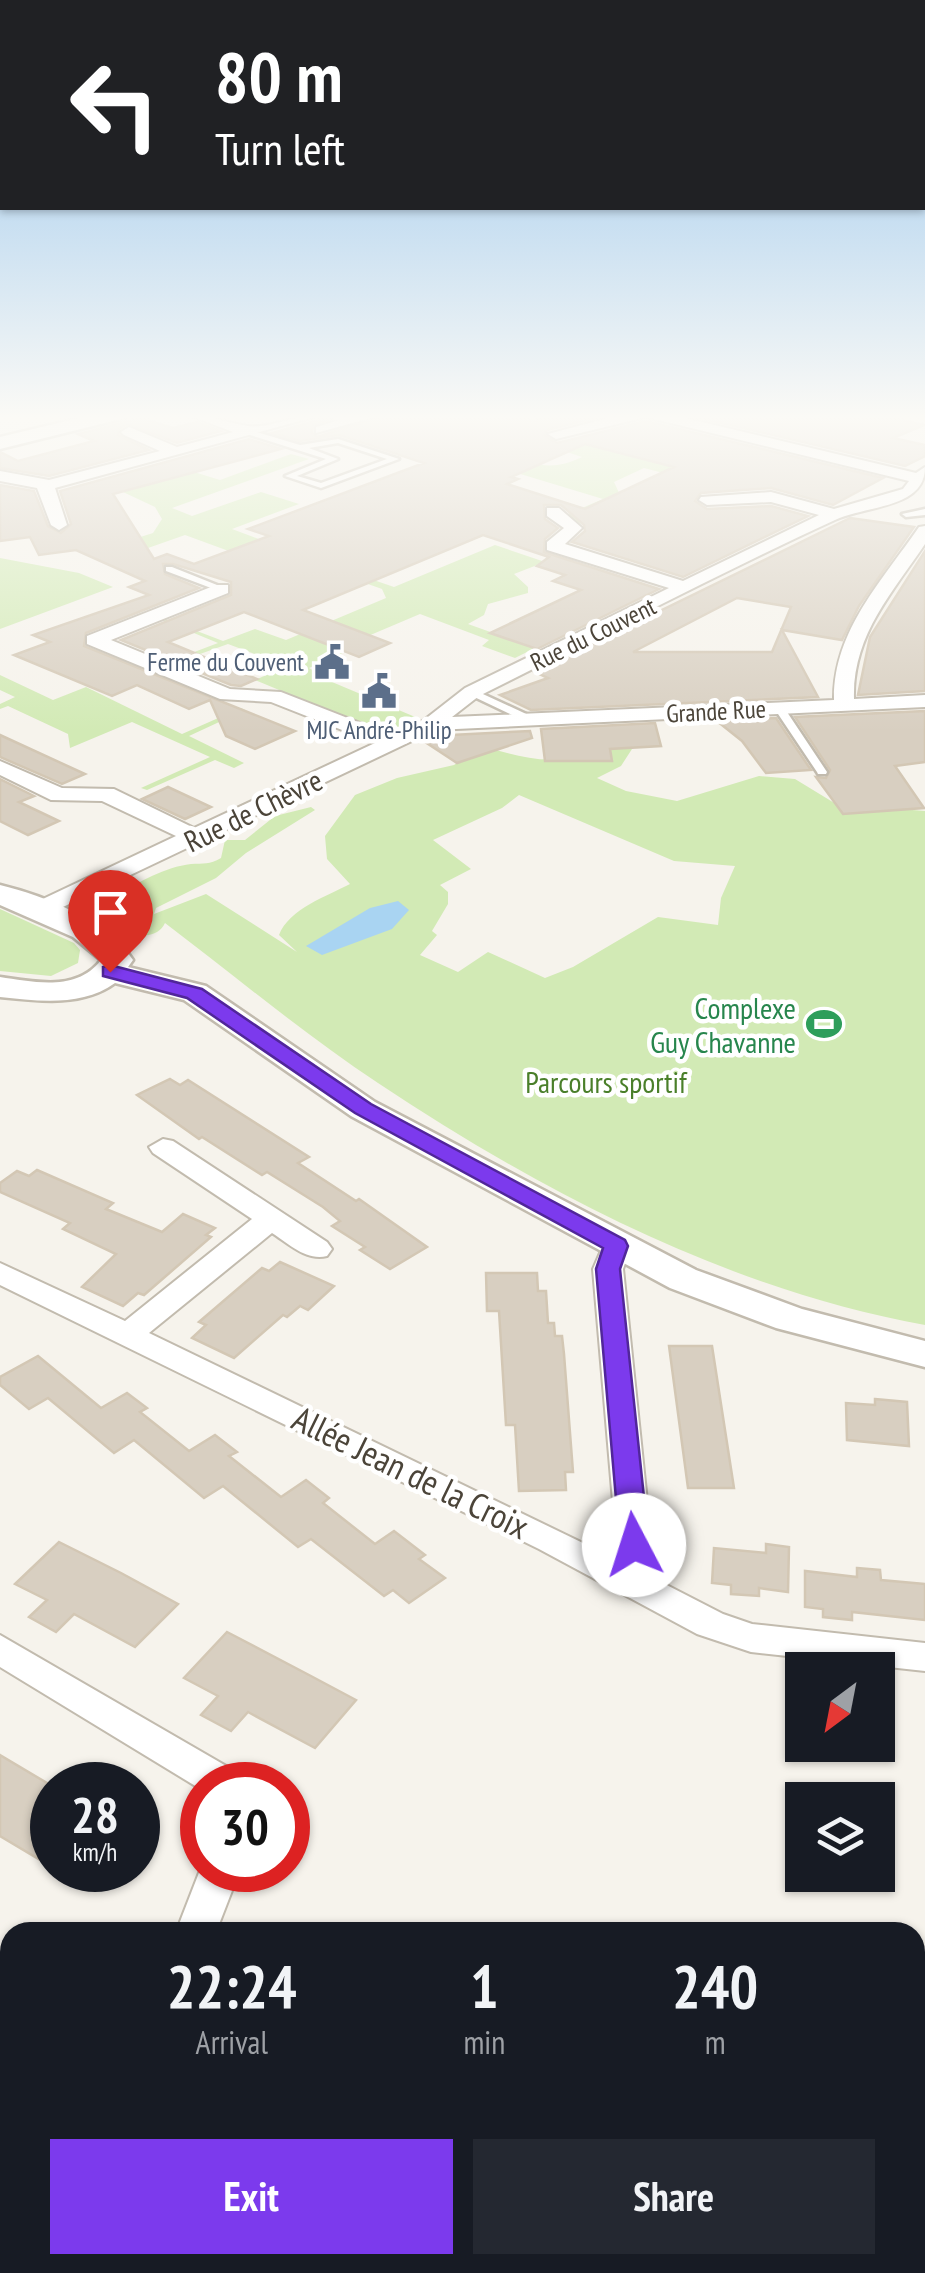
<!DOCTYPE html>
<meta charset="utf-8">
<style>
:root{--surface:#171b24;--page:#242831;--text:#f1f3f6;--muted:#9ea1a6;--accent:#7c3aed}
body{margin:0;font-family:"PT Sans Narrow",sans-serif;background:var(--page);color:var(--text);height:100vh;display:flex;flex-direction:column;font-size:38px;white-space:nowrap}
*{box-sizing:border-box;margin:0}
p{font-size:32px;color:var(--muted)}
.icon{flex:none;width:55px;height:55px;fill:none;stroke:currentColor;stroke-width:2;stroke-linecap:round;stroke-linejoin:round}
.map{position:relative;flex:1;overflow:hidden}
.panel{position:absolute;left:0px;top:1922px;width:925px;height:352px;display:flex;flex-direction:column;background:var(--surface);border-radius:30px 30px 0 0;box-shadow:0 2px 8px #0004}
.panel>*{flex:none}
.guide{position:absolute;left:0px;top:0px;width:925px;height:210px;box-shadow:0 2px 8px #0004;background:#202124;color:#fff;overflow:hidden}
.needle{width:65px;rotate:212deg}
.controls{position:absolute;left:785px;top:1652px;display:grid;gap:20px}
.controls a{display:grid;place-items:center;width:110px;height:110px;border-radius:0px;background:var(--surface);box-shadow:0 2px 8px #0004;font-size:50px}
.speed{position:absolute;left:30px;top:1762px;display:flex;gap:20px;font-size:50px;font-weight:700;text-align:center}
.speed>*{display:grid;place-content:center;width:130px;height:130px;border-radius:50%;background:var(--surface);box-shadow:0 2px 8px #0004;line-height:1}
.speed small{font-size:25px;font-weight:400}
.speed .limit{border:15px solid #d22;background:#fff;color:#111}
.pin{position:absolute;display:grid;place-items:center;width:85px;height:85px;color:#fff;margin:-102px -42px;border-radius:50% 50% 50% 0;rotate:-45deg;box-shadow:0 0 10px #0007}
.pin .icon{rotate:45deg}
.me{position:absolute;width:110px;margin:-55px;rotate:355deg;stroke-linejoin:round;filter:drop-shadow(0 0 8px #0008)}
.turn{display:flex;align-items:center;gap:35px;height:210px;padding:0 50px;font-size:45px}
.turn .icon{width:130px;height:130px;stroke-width:2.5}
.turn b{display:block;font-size:70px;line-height:85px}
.eta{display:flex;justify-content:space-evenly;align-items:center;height:170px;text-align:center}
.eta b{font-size:60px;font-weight:800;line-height:70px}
.button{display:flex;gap:20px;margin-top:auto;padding:20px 50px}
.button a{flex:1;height:115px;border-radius:0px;background:var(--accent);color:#fff;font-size:40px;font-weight:800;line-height:115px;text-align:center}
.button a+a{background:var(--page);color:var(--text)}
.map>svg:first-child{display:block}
.green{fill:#d2eab5;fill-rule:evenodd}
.water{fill:#a9d4f2}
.building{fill:#d8cfc1;stroke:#d3c7b4;stroke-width:2.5;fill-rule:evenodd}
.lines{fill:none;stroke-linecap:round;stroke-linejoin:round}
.service-casing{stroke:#c2bbae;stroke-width:5}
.minor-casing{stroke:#c2bbae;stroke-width:4}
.tertiary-casing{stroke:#c2bbae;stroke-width:5}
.service{fill:#fff;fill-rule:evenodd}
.minor{fill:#fff;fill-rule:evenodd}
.tertiary{fill:#fff;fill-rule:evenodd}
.route{fill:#7c3aed;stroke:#51269a;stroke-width:2.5}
.labels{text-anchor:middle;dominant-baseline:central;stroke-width:9;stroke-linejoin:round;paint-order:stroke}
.far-street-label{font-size:25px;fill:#4b4439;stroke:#fff}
.far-service-label{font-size:25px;fill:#4e5e75;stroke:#fff;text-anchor:end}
.street-label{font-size:30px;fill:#4b4439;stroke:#fff}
.leisure-label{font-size:30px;fill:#27864d;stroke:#fff;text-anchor:end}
.park-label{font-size:30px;fill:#4a7f2a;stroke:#fff}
.near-street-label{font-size:35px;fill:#4b4439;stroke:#fff}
</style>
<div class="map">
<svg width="925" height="2273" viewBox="0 0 925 2273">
<rect width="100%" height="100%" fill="#f6f3ec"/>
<g class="green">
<path d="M 418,414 L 489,414 L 475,419 C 511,449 533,481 582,457 L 567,452 L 584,444 C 620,454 652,457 689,466 L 675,476 L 644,468 L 614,482 L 620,495 L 601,530 L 561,517 L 603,499 L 481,462 L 393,420 Z"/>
<polygon points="291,454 309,459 172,508 192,516 261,492 299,504 232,529 286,549 256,561 185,535 131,554 134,539 153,533 162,519 155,507 123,492 194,472 220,480"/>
<polygon points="495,545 545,562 514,574 528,587 528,593 488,604 484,615 468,624 535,648 515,658 482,646 489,640 420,614 335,650 342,654 309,668 316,672 313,674 420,719 391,732 378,731 255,680 287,666 228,644 172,664 168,662 218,643 160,619 163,618 223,641 255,629 286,640 386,598 382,589 351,578 359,575 394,587"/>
<polygon points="0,558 79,573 113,587 0,629"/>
<polygon points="0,675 53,700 86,687 182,734 241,708 245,710 189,736 244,763 234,768 215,760 147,790 141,788 210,757 132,722 70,748 68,734 8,706 0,709 0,704 15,697 0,690"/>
<path d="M 482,746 C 507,753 535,762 561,759 C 586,757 606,747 632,749 L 621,766 L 597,778 L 626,791 L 677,801 L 759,776 L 795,779 L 836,804 L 925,811 L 925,1325 C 728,1289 545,1194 378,1083 C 304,1034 235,976 165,923 C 160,934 147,938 136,933 L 135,922 L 119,911 L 117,895 C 139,882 165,867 191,864 C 204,863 209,865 221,858 L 225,840 L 245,840 L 275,816 L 311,807 L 315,810 L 246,853 L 216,878 L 156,908 L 154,914 L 206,894 L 297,952 L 279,935 C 289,909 327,896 350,884 L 327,859 L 325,836 L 355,795 L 397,778 L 454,765 ZM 519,795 L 674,861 L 735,866 L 721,898 L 718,925 L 658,917 L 573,967 L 545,978 L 488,952 L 458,972 L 420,955 L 437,935 L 432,931 L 448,904 L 448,892 L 440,885 L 471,869 L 433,840 L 502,808 Z"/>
<polygon points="0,909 74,943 80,950 78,963 51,976 0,971"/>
</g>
<polygon class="water" points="398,901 409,910 392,929 322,955 306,946 370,908"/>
<g class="building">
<path d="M 389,414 L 507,414 L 535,421 L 552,414 L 610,414 L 547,430 L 544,435 L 557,443 L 646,421 L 883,478 L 833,505 L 771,488 L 701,493 L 695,501 L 707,509 L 771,506 L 808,516 L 683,577 L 572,542 L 585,531 L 584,525 L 561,505 L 544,505 L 545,519 L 558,528 L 545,539 L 544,552 L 659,589 L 537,649 L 490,633 L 581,590 L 553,581 L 565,575 L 537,566 L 549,557 L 483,535 L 303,610 L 390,643 L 359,657 L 244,612 L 168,642 L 257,679 L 241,686 L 231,685 L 121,640 L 231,595 L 231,582 L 173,564 L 163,564 L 165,574 L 199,588 L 86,633 L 84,646 L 295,731 L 255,749 L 226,736 L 210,700 L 189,709 L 137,685 L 112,696 L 14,655 L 50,642 L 33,635 L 149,595 L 129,587 L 145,581 L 76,550 L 39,555 L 30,537 L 0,541 L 0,485 L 34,491 L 48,526 L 61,533 L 71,524 L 60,491 L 249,439 L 281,449 L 113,494 L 154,559 L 167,554 L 194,564 L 269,536 L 248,529 L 424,463 L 339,435 L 300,441 L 272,433 L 326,418 L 328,420 L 313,425 L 312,433 L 317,437 ZM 585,444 L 674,467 L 585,509 L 507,484 L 518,479 L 511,477 Z"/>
<polygon points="683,414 876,414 924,425 893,438 925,445 925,456 905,466"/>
<polygon points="141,418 173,428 197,422 221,431 177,443 127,424 119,429 118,435 149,450 49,476 0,468 0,452 18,461 94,441 78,434"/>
<path d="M 850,518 L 914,527 L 859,606 L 842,640 L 782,630 L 818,697 L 531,710 L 500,695 L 548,678 L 535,672 ZM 737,598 L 791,607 L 772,652 L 633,652 Z"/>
<polygon points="925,551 925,691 858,695 870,637"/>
<polygon points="925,711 925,762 895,766 924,808 843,814 816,777 826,778 830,770 795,717"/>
<polygon points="776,718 811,770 766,773 742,741 717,721"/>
<polygon points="655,723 661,746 610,749 612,761 545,761 541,729"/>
<polygon points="530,731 532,738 457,763 422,740 431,736"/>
<polygon points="0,735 85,774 62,784 0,757"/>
<polygon points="0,779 34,796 19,802 59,821 28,835 0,821"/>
<polygon points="168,787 211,807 185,819 142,799"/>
<polygon points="170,1079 180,1085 188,1080 309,1157 298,1163 356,1201 359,1199 427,1247 390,1269 360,1250 365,1247 332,1226 340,1221 323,1207 267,1172 262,1175 202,1137 199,1139 137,1095"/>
<polygon points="37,1170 113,1203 106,1209 162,1232 183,1214 215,1228 206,1235 211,1237 144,1295 138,1293 123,1306 82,1287 116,1254 63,1229 70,1223 0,1192 0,1183 17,1171 29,1176"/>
<polygon points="280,1262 334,1286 308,1310 300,1306 287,1317 283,1315 234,1358 192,1338 206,1325 199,1322 262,1268 269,1271"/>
<polygon points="486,1273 537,1273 538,1291 546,1291 548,1323 554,1323 555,1336 562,1336 564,1354 573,1472 565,1472 566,1490 519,1491 515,1425 506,1425 499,1311 487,1311"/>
<polygon points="669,1346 712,1346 734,1488 688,1488"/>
<polygon points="38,1356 101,1408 127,1393 147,1408 140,1412 189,1451 215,1435 237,1452 229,1456 281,1497 306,1480 329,1498 323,1503 375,1544 394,1531 425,1555 419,1559 445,1578 409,1603 393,1590 384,1596 311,1539 298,1547 223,1486 204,1498 134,1440 114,1453 48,1398 29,1409 0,1385 0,1377"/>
<polygon points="875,1399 907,1402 909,1446 847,1440 846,1403 875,1405"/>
<polygon points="59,1542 121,1573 178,1604 135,1647 74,1614 56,1632 29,1617 47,1600 15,1584"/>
<polygon points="766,1544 789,1547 788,1592 759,1588 759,1596 731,1594 731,1585 712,1583 714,1548 766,1553"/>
<polygon points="857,1568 880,1570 881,1580 925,1584 925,1620 852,1612 852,1620 823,1617 823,1609 805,1607 805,1571 857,1577"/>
<polygon points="227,1632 309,1675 356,1700 315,1748 248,1712 231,1731 201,1715 218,1696 184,1678"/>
<polygon points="0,1755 52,1786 52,1867 0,1836"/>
</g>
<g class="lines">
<defs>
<g id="service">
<path d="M 250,430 L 300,445 L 338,439 L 399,459 L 321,488 L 285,476 L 326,459 L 247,434 L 246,432 ZM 338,443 L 387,459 L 321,483 L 297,476 L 338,459 L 309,448 Z"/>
<polygon points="925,509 925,515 906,517 902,514"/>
<polygon points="166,567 172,567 227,589 219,591 166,571"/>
<polygon points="472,689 537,719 538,721 537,723 529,723 468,694 468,690"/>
<polygon points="779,705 783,706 827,772 826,774 818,774 817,772 774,708"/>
</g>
<g id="minor">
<path d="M 186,414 C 209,414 226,423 248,426 C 269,429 300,413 325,414 L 55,488 L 67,525 L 59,530 L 51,525 L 37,488 L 0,481 L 0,471 L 49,480 L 160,451 L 124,435 L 121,432 L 129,427 L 177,447 L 233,432 Z"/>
<polygon points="327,414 385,414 316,433 316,427 337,421"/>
<path d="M 623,414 L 668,414 L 916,473 L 925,467 C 925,509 867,505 835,520 C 715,575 598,637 479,696 L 452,717 L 834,700 C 833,631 882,581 919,527 L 925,526 L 925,544 C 892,593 852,636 854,699 L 925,695 L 925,707 L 435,730 L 44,916 L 28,916 L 24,911 L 28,906 L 176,836 L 102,801 L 51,800 L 0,775 L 0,761 L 62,788 L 114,789 L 194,828 L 375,743 L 271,702 L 220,699 L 87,644 L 87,636 L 216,585 L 228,585 L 228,593 L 111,640 L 230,689 L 281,692 L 391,735 L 424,720 L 465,688 L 669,588 L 547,550 L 547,542 L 564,528 L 547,516 L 547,508 L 559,508 L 582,528 L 565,544 L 683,581 L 819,515 L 771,502 L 707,505 L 699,500 L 701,497 L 771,492 L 834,509 L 903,489 L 909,481 L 646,417 L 556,439 L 548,434 Z"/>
<path d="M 163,1139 L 173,1141 L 327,1242 L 332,1249 L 327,1256 C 306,1261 289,1244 272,1233 L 149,1333 L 618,1560 L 593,1269 L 606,1239 L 626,1239 L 631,1246 L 623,1269 L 655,1579 L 723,1614 L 752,1624 L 925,1643 L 925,1671 L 751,1652 L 697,1634 L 539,1549 L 0,1285 L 0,1263 L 125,1321 L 252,1219 L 153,1153 L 149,1147 Z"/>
<polygon points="0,1635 240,1774 245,1785 202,1785 202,1790 0,1667"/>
<polygon points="202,1865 202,1870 240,1870 216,1932 176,1932"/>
<rect x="0" y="2166" width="10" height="44"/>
</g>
<g id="tertiary">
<polygon points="96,414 128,414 125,418 0,449 0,437"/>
<path d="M 0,885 C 45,896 107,920 133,960 L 128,967 L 206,986 L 375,1102 L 696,1270 L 802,1309 L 925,1341 L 925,1367 L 776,1328 L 670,1288 L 351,1116 L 184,1000 L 115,983 C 82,1007 38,1001 0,997 L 0,977 C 34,982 77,992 101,960 L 73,937 L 0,905 Z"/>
</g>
</defs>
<use href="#service" class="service-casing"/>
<use href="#minor" class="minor-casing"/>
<use href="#tertiary" class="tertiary-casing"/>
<use href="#service" class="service"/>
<use href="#minor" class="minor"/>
<use href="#tertiary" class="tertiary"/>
</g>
<linearGradient id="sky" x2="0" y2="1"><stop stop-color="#8fc1ec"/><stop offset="0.57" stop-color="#fbfaf6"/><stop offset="1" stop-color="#fbfaf6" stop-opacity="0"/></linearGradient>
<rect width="925" height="732" fill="url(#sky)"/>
<polygon class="route" points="110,965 202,989 371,1104 625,1240 628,1246 620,1269 649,1545 644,1553 634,1556 624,1553 620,1545 596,1269 603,1248 355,1113 187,998 103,976 103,967"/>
<defs>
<symbol id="civic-bare" viewBox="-9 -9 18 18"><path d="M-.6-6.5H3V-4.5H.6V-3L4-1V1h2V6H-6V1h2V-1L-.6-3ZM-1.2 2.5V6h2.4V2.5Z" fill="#5c6f8a" stroke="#fff" stroke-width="2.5" paint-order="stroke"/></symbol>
<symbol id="stadium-bare" viewBox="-9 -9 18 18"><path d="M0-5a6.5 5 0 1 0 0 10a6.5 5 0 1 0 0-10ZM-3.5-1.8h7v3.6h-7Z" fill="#2e9e5b" stroke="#fff" stroke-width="2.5" paint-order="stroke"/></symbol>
</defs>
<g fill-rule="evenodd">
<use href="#civic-bare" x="307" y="637" width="50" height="50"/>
<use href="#civic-bare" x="354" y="666" width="50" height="50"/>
<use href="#stadium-bare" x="799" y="999" width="50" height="50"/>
</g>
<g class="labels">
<g class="far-street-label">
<text transform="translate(593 634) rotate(-26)">Rue du Couvent</text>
<text transform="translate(716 711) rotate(-3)">Grande Rue</text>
</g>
<g class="far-service-label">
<text x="304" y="662">Ferme du Couvent</text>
<text x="379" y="730" text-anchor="middle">MJC André-Philip</text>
</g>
<g class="street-label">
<text transform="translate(253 810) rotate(-26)">Rue de Chèvre</text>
</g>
<g class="leisure-label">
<text x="796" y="1007">Complexe<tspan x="796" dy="34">Guy Chavanne</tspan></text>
</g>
<g class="park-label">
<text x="606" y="1081">Parcours sportif</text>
</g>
<g class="near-street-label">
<text transform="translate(411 1472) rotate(26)">Allée Jean de la Croix</text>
</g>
</g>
</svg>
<div class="controls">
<a><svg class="needle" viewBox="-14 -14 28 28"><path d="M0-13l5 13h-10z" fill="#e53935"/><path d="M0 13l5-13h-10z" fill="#9ea1a6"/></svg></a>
<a><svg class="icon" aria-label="layers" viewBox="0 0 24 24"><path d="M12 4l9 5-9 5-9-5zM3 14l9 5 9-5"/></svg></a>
</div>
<div class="speed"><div>28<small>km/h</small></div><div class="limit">30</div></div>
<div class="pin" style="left:110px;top:972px;background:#d93025"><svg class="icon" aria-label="arrive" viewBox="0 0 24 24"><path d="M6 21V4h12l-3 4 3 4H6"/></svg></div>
<svg class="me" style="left:634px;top:1545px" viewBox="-20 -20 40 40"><circle r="19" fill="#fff"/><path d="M0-13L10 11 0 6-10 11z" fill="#7c3aed"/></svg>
<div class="guide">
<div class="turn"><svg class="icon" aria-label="left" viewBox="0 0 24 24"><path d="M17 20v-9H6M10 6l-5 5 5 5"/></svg><div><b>80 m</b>Turn left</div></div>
</div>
<section class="panel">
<div class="eta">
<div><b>22:24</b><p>Arrival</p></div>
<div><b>1</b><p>min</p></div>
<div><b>240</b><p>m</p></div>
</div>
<div class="button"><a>Exit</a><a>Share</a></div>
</section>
</div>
